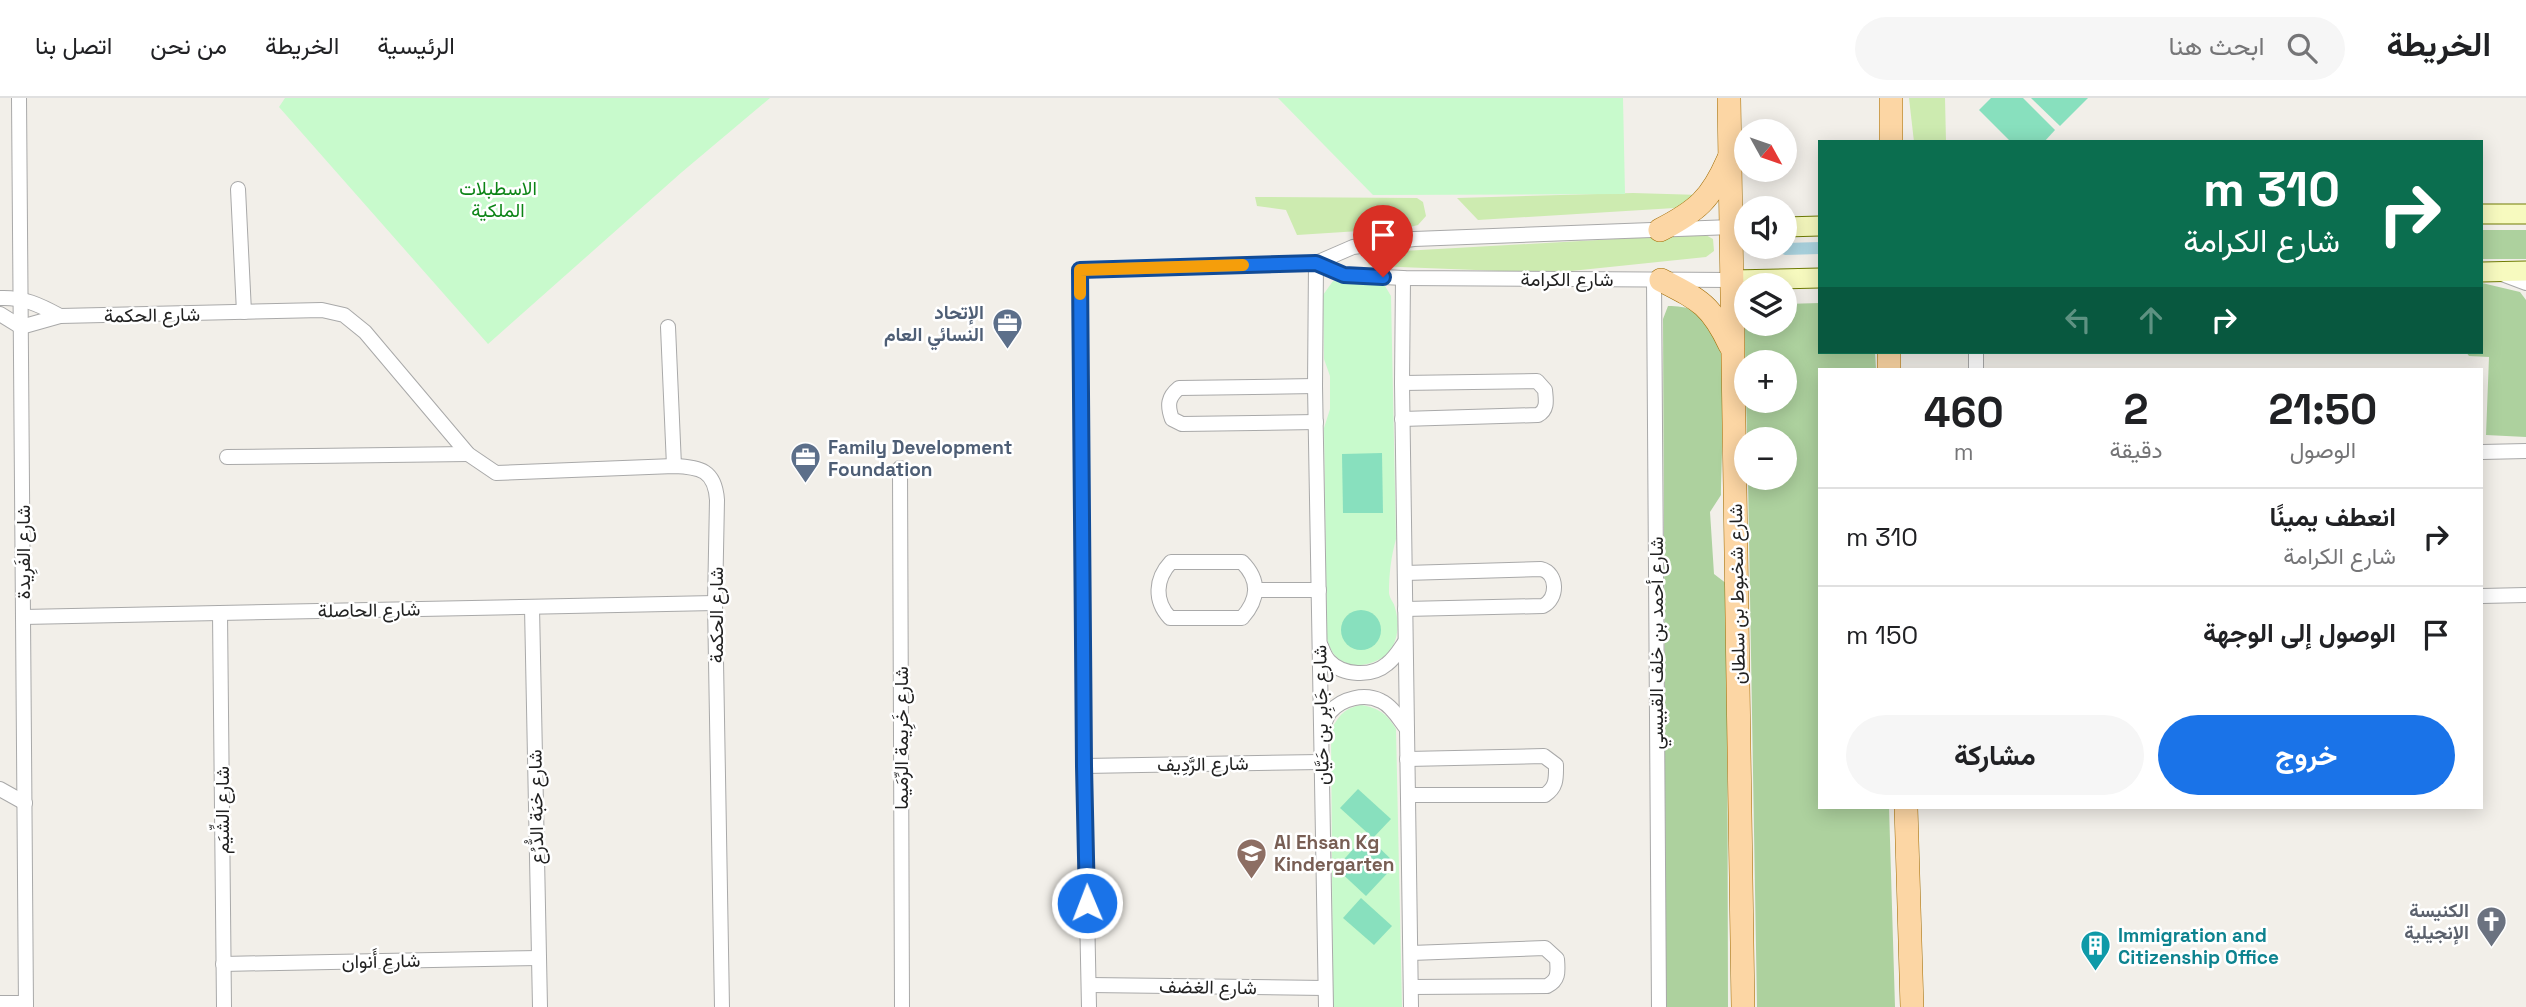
<!DOCTYPE html>
<html lang="ar">
<meta charset="utf-8">
<style>
:root{--surface:#fff;--page:#f6f6f6;--text:#202124;--muted:#757577;--line:#e0e0e0;--accent:#1a73e8}
body{margin:0;font-family:"Space Grotesk",Vazirmatn,sans-serif;background:var(--page);color:var(--text);direction:rtl;height:100vh;display:flex;flex-direction:column;font-size:26px;white-space:nowrap}
*{box-sizing:border-box;margin:0}
p{font-size:23px;color:var(--muted)}
.icon{flex:none;width:38px;height:38px;fill:none;stroke:currentColor;stroke-width:2;stroke-linecap:round;stroke-linejoin:round}
.map{position:relative;flex:1;overflow:hidden;direction:ltr}
.panel{position:absolute;left:1818px;top:270px;width:665px;height:441px;display:flex;flex-direction:column;background:var(--surface);border-radius:0px;box-shadow:0 4px 18px #0003;direction:rtl}
.panel>*{flex:none}
.banner{position:absolute;left:1818px;top:42px;width:665px;height:214px;border-radius:0px;box-shadow:0 4px 18px #0003;direction:rtl;background:#0b6e4f;color:#fff;overflow:hidden}
.needle{width:46px;rotate:130deg}
.tools{position:absolute;left:1734px;top:21px;display:grid;gap:14px}
.tools a{display:grid;place-items:center;width:63px;height:63px;border-radius:50%;background:var(--surface);box-shadow:0 4px 18px #0003;font-size:35px}
.pin{position:absolute;display:grid;place-items:center;width:60px;height:60px;color:#fff;margin:-72px -30px;border-radius:50% 50% 50% 0;rotate:-45deg;box-shadow:0 0 7px #0007}
.pin .icon{rotate:45deg}
.me{position:absolute;width:77px;margin:-38px;rotate:359deg;stroke-linejoin:round;filter:drop-shadow(0 0 5px #0008)}
.turn{display:flex;align-items:center;gap:24px;height:147px;padding:0 28px;font-size:32px}
.turn .icon{width:91px;height:91px;stroke-width:2.5}
.turn b{display:block;font-size:49px;line-height:60px}
.lanes{display:flex;align-items:center;height:66px;padding:0 28px;background:#0003;justify-content:center;gap:35px;direction:ltr}
.lanes .off{opacity:.35}
.eta{display:flex;justify-content:space-evenly;align-items:center;height:119px;text-align:center}
.eta b{font-size:42px;font-weight:700;line-height:49px}
.action{display:flex;gap:14px;margin-top:auto;padding:14px 28px}
.action a{flex:1;height:80px;border-radius:42px;background:var(--accent);color:#fff;font-size:28px;font-weight:700;line-height:80px;text-align:center}
.action a+a{background:var(--page);color:var(--text)}
ul{padding:0;list-style:none}
li{display:flex;align-items:center;gap:21px;height:98px;padding:0 28px;border-top:2px solid var(--line)}
li div{flex:1}
li b{display:block;font-size:26px}
li em{font-style:normal}
header{display:flex;align-items:center;gap:42px;box-sizing:border-box;height:98px;padding:0 35px;background:var(--surface);border-bottom:2px solid var(--line)}
header strong{font-size:33px}
nav{display:flex;gap:38px;margin-inline-start:auto;font-size:24px}
.search{width:490px;height:63px;background:var(--page);display:flex;align-items:center;gap:18px;box-sizing:border-box;padding:0 24px;border-radius:38px;color:var(--muted);font-size:26px}
.map>svg:first-child{display:block}
.grass{fill:#cdebb0}
.forest{fill:#add19e;fill-rule:evenodd}
.park{fill:#c8facc}
.pitch{fill:#88e0be}
.water{fill:#aad3df}
.lines{fill:none;stroke-linecap:round;stroke-linejoin:round}
.minor-casing{stroke:#a9a9a9;stroke-width:16}
.secondary-casing{stroke:#707d05;stroke-width:21}
.primary-casing{stroke:#a06b00;stroke-width:24}
.minor{stroke:#fff;stroke-width:14}
.secondary{stroke:#f7fabf;stroke-width:19}
.primary{stroke:#fcd6a4;stroke-width:23}
.route-casing{stroke:#114b97;stroke-width:18}
.route{stroke:#1a73e8;stroke-width:12}
.slow{stroke:#f59e0b;stroke-width:12}
.labels{text-anchor:middle;dominant-baseline:central;stroke-width:5;stroke-linejoin:round;paint-order:stroke}
.park-label{font-size:19px;fill:#0c8416;stroke:#fff}
.street-label{font-size:19px;fill:#222;stroke:#fff}
.service-label{font-size:19px;font-weight:bold;fill:#4e5e75;stroke:#fff;text-anchor:end}
.education-label{font-size:19px;font-weight:bold;fill:#785e54;stroke:#fff;text-anchor:start}
.worship-label{font-size:19px;font-weight:bold;fill:#5b616d;stroke:#fff;text-anchor:end}
.culture-label{font-size:19px;font-weight:bold;fill:#0d838f;stroke:#fff;text-anchor:start}
</style>
<header>
<strong>الخريطة</strong>
<div class="search"><svg class="icon" aria-label="search" viewBox="0 0 24 24"><circle cx="10" cy="10" r="6"/><path d="M15 15l6 6"/></svg>ابحث هنا</div>
<nav><a>الرئيسية</a><a>الخريطة</a><a>من نحن</a><a>اتصل بنا</a></nav>
</header>
<div class="map">
<svg width="2526" height="909" viewBox="0 0 2526 909">
<rect width="100%" height="100%" fill="#f2efe9"/>
<g class="grass">
<polygon points="1909,0 1945,0 1946,44 1914,44"/>
<polygon points="1633,95 1701,97 1691,109 1478,122 1457,100"/>
<polygon points="1255,99 1417,100 1423,104 1426,118 1418,127 1406,130 1297,137 1286,112 1257,108"/>
<polygon points="1704,136 1713,141 1714,153 1706,159 1552,175 1375,168 1369,167 1366,161 1368,155"/>
</g>
<g class="forest">
<rect x="2482" y="132" width="44" height="29"/>
<polygon points="2482,185 2520,194 2526,202 2526,339 2486,337 2489,259 2469,258 2466,254 2482,254"/>
<path d="M 1820,205 L 1820,254 L 1875,254 L 1876,271 L 1820,271 L 1820,709 L 1889,709 L 1895,909 L 1757,909 L 1748,380 L 1785,380 L 1785,341 L 1747,341 L 1744,206 L 1746,206 L 1746,226 L 1785,226 L 1785,206 ZM 1785,264 L 1785,303 L 1746,303 L 1746,264 Z"/>
<path d="M 1668,208 C 1686,208 1705,212 1715,229 C 1728,250 1721,366 1721,397 L 1710,414 L 1714,476 L 1727,486 L 1728,909 L 1666,909 L 1663,221 Z"/>
</g>
<g class="park">
<polygon points="285,0 770,0 682,74 488,246 279,9"/>
<polygon points="1278,0 1623,0 1625,96 1373,97"/>
<path d="M 1333,183 L 1379,185 L 1385,188 L 1391,198 L 1396,441 C 1391,459 1389,476 1389,495 C 1390,502 1394,504 1395,510 C 1401,529 1397,554 1378,562 C 1368,567 1356,569 1346,565 C 1334,560 1330,552 1327,540 L 1324,330 L 1330,311 L 1330,278 L 1324,261 L 1323,197 Z"/>
<path d="M 1361,607 C 1379,610 1387,616 1396,631 L 1402,909 L 1333,909 L 1331,632 C 1339,617 1345,610 1361,607 Z"/>
</g>
<g class="pitch">
<polygon points="1991,0 2023,0 2055,32 2044,44 2011,44 1979,12"/>
<polygon points="2031,0 2088,0 2060,28"/>
<polygon points="1382,355 1383,415 1343,415 1342,356"/>
<circle cx="1361" cy="532" r="20"/>
<polygon points="1358,691 1391,721 1373,740 1340,710"/>
<polygon points="1366,737 1396,766 1366,798 1336,770"/>
<polygon points="1361,800 1392,828 1374,847 1343,820"/>
</g>
<polygon class="water" points="1820,144 1820,156 1785,157 1780,155 1781,149 1785,149 1785,145"/>
<g class="lines">
<defs>
<g id="minor">
<polyline points="19,0 26,909"/>
<polyline points="238,91 244,214"/>
<polyline points="1316,165 1315,288 1326,909"/>
<polyline points="1316,165 1344,177 1403,180 1732,182"/>
<polyline points="2502,176 2526,185"/>
<polyline points="1403,180 1402,285 1411,909"/>
<polyline points="1654,182 1659,909"/>
<path d="M 0,200 C 23,199 40,207 60,218"/>
<polyline points="0,216 21,229"/>
<path d="M 21,229 L 60,218 L 322,212 L 344,217 L 365,234 L 468,356 L 496,375 L 674,368 C 700,369 715,372 717,402 L 715,505 L 722,909"/>
<polyline points="668,229 674,368"/>
<polyline points="1976,254 1976,271"/>
<path d="M 1402,285 L 1537,283 L 1545,292 C 1546,302 1548,312 1538,317 L 1402,321"/>
<path d="M 1315,288 L 1179,290 C 1168,299 1167,307 1172,321 L 1182,326 L 1316,324"/>
<polyline points="2482,354 2526,353"/>
<polyline points="227,359 468,356"/>
<polyline points="900,370 902,909"/>
<path d="M 1171,464 L 1242,464 C 1260,482 1259,501 1242,520 L 1170,520 C 1154,503 1155,481 1171,464 Z"/>
<path d="M 1405,475 L 1541,471 C 1558,475 1558,501 1543,508 L 1405,511"/>
<polyline points="1256,492 1319,492"/>
<polyline points="2482,498 2526,497"/>
<polyline points="532,509 540,909"/>
<polyline points="220,515 224,909"/>
<polyline points="23,519 715,505"/>
<path d="M 1321,548 C 1323,553 1325,559 1329,563 C 1343,578 1372,579 1387,566 C 1395,560 1400,551 1405,544"/>
<path d="M 1323,629 C 1325,624 1327,618 1330,614 C 1342,600 1365,595 1381,603 C 1392,608 1399,621 1407,631"/>
<path d="M 1407,661 L 1544,658 L 1556,667 C 1556,680 1557,689 1545,697 L 1408,697"/>
<polyline points="1084,668 1321,664"/>
<polyline points="0,691 25,705"/>
<polyline points="223,866 539,860"/>
<polyline points="1090,887 1325,890"/>
<path d="M 1411,889 L 1547,888 C 1559,882 1558,874 1557,861 L 1545,850 L 1411,855"/>
<polyline points="0,905 26,905"/>
<polyline points="1089,909 1084,668 1080,172 1316,165 1353,149 1414,141 1732,129"/>
</g>
<g id="secondary">
<polyline points="2482,116 2526,116"/>
<polyline points="1785,129 1820,128"/>
<polyline points="2482,174 2526,173"/>
<polyline points="1732,182 1820,180"/>
</g>
<g id="primary">
<polyline points="1729,0 1743,909"/>
<polyline points="1891,0 1891,44"/>
<path d="M 1660,132 C 1697,113 1711,101 1728,62"/>
<path d="M 1661,182 C 1700,202 1711,207 1730,247"/>
<polyline points="1889,254 1889,271"/>
<polyline points="1906,709 1912,909"/>
</g>
</defs>
<use href="#minor" class="minor-casing"/>
<use href="#secondary" class="secondary-casing"/>
<use href="#primary" class="primary-casing"/>
<use href="#minor" class="minor"/>
<use href="#secondary" class="secondary"/>
<use href="#primary" class="primary"/>
</g>
<g class="lines">
<defs>
<polyline id="route" points="1087,805 1084,668 1080,172 1316,165 1344,177 1383,179"/>
</defs>
<use href="#route" class="route-casing"/>
<use href="#route" class="route"/>
<polyline class="slow" points="1080,196 1080,172 1243,167"/>
</g>
<defs>
<symbol id="office-pin" viewBox="-11 -11 22 30"><path d="M0 17L-7.5 6A9.5 9.5 0 1 1 7.5 6Z" fill="#5c6f8a" stroke="#fff"/><path d="M-6-3h4V-5.5h4V-3h4V5H-6ZM-1-4.5V-3h2v-1.5ZM-6 0V1H6V0Z" fill="#fff"/></symbol>
<symbol id="school-pin" viewBox="-11 -11 22 30"><path d="M0 17L-7.5 6A9.5 9.5 0 1 1 7.5 6Z" fill="#8d6e63" stroke="#fff"/><path d="M0-5L7-2L0 1L-7-2ZM-4 1L0 2.5L4 1V4Q0 6-4 4Z" fill="#fff"/></symbol>
<symbol id="church-pin" viewBox="-11 -11 22 30"><path d="M0 17L-7.5 6A9.5 9.5 0 1 1 7.5 6Z" fill="#6b7280" stroke="#fff"/><path d="M-1.2-6h2.4v3.5h3.3v2.4h-3.3V6h-2.4V-.1h-3.3v-2.4h3.3Z" fill="#fff"/></symbol>
<symbol id="building-pin" viewBox="-11 -11 22 30"><path d="M0 17L-7.5 6A9.5 9.5 0 1 1 7.5 6Z" fill="#0f9aa8" stroke="#fff"/><path d="M-4-6H4V6H1V3H-1V6H-4ZM-2.5-4.3h1.7v1.8h-1.7ZM.8-4.3h1.7v1.8H.8ZM-2.5-1h1.7V.8h-1.7ZM.8-1h1.7V.8H.8Z" fill="#fff"/></symbol>
</defs>
<g fill-rule="evenodd">
<use href="#office-pin" x="990" y="208" width="35" height="47"/>
<use href="#office-pin" x="788" y="342" width="35" height="47"/>
<use href="#school-pin" x="1234" y="738" width="35" height="47"/>
<use href="#church-pin" x="2474" y="806" width="35" height="47"/>
<use href="#building-pin" x="2078" y="830" width="35" height="47"/>
</g>
<g class="labels">
<g class="park-label">
<text x="498" y="90">الاسطبلات<tspan x="498" dy="22">الملكية</tspan></text>
</g>
<g class="street-label">
<text x="1567" y="181">شارع الكرامة</text>
<text transform="translate(152 217) rotate(-1)">شارع الحكمة</text>
<text transform="translate(23 454) rotate(-90)">شارع الفَرِيدة</text>
<text transform="translate(1737 496) rotate(-91)">شارع شخبوط بن سلطان</text>
<text transform="translate(369 512) rotate(-1)">شارع الحاصلة</text>
<text transform="translate(716 517) rotate(-90)">شارع الحكمة</text>
<text transform="translate(1656 545) rotate(-90)">شارع أحمد بن خلف القبيسي</text>
<text transform="translate(1321 617) rotate(-91)">شارع جَابِر بن حَيَّان</text>
<text transform="translate(901 640) rotate(-90)">شارع خَرِيمة الرِّمَيما</text>
<text transform="translate(1203 666) rotate(-1)">شارع الرَّدِيف</text>
<text transform="translate(536 709) rotate(-91)">شارع خبَة الدُّرُع</text>
<text transform="translate(222 712) rotate(-90)">شارع الشِّيَم</text>
<text transform="translate(381 863) rotate(-1)">شارع أَنوان</text>
<text transform="translate(1208 889) rotate(1)">شارع الغضف</text>
</g>
<g class="service-label">
<text x="984" y="214">الإتحاد<tspan x="984" dy="22">النسائي العام</tspan></text>
<text x="828" y="349" text-anchor="start">Family Development<tspan x="828" dy="22">Foundation</tspan></text>
</g>
<g class="education-label">
<text x="1274" y="744">Al Ehsan Kg<tspan x="1274" dy="22">Kindergarten</tspan></text>
</g>
<g class="worship-label">
<text x="2469" y="812">الكنيسة<tspan x="2469" dy="22">الإنجيلية</tspan></text>
</g>
<g class="culture-label">
<text x="2118" y="837">Immigration and<tspan x="2118" dy="22">Citizenship Office</tspan></text>
</g>
</g>
</svg>
<div class="tools">
<a><svg class="needle" viewBox="-14 -14 28 28"><path d="M0-13l5 13h-10z" fill="#e53935"/><path d="M0 13l5-13h-10z" fill="#757577"/></svg></a>
<a><svg class="icon" aria-label="sound" viewBox="0 0 24 24"><path d="M4 9h4l5-4v14l-5-4H4zM17 9q2 3 0 6"/></svg></a>
<a><svg class="icon" aria-label="layers" viewBox="0 0 24 24"><path d="M12 4l9 5-9 5-9-5zM3 14l9 5 9-5"/></svg></a>
<a>+</a>
<a>−</a>
</div>
<div class="pin" style="left:1383px;top:179px;background:#d93025"><svg class="icon" aria-label="arrive" viewBox="0 0 24 24"><path d="M6 21V4h12l-3 4 3 4H6"/></svg></div>
<svg class="me" style="left:1087px;top:805px" viewBox="-20 -20 40 40"><circle r="17" fill="#1a73e8" stroke="#fff" stroke-width="3"/><path d="M0-11L8 9 0 5-8 9z" fill="#fff"/></svg>
<div class="banner">
<div class="turn"><svg class="icon" aria-label="right" viewBox="0 0 24 24"><path d="M7 20v-9h11M14 6l5 5-5 5"/></svg><div><b>310 m</b>شارع الكرامة</div></div>
<div class="lanes"><svg class="icon off" aria-label="left" viewBox="0 0 24 24"><path d="M17 20v-9H6M10 6l-5 5 5 5"/></svg><svg class="icon off" aria-label="ahead" viewBox="0 0 24 24"><path d="M12 20V5M6 11l6-6 6 6"/></svg><svg class="icon" aria-label="right" viewBox="0 0 24 24"><path d="M7 20v-9h11M14 6l5 5-5 5"/></svg></div>
</div>
<section class="panel">
<div class="eta">
<div><b>21:50</b><p>الوصول</p></div>
<div><b>2</b><p>دقيقة</p></div>
<div><b>460</b><p>m</p></div>
</div>
<ul>
<li><svg class="icon" aria-label="right" viewBox="0 0 24 24"><path d="M7 20v-9h11M14 6l5 5-5 5"/></svg><div><b>انعطف يمينًا</b><p>شارع الكرامة</p></div><em>310 m</em></li>
<li><svg class="icon" aria-label="arrive" viewBox="0 0 24 24"><path d="M6 21V4h12l-3 4 3 4H6"/></svg><div><b>الوصول إلى الوجهة</b></div><em>150 m</em></li>
</ul>
<div class="action"><a>خروج</a><a>مشاركة</a></div>
</section>
</div>
